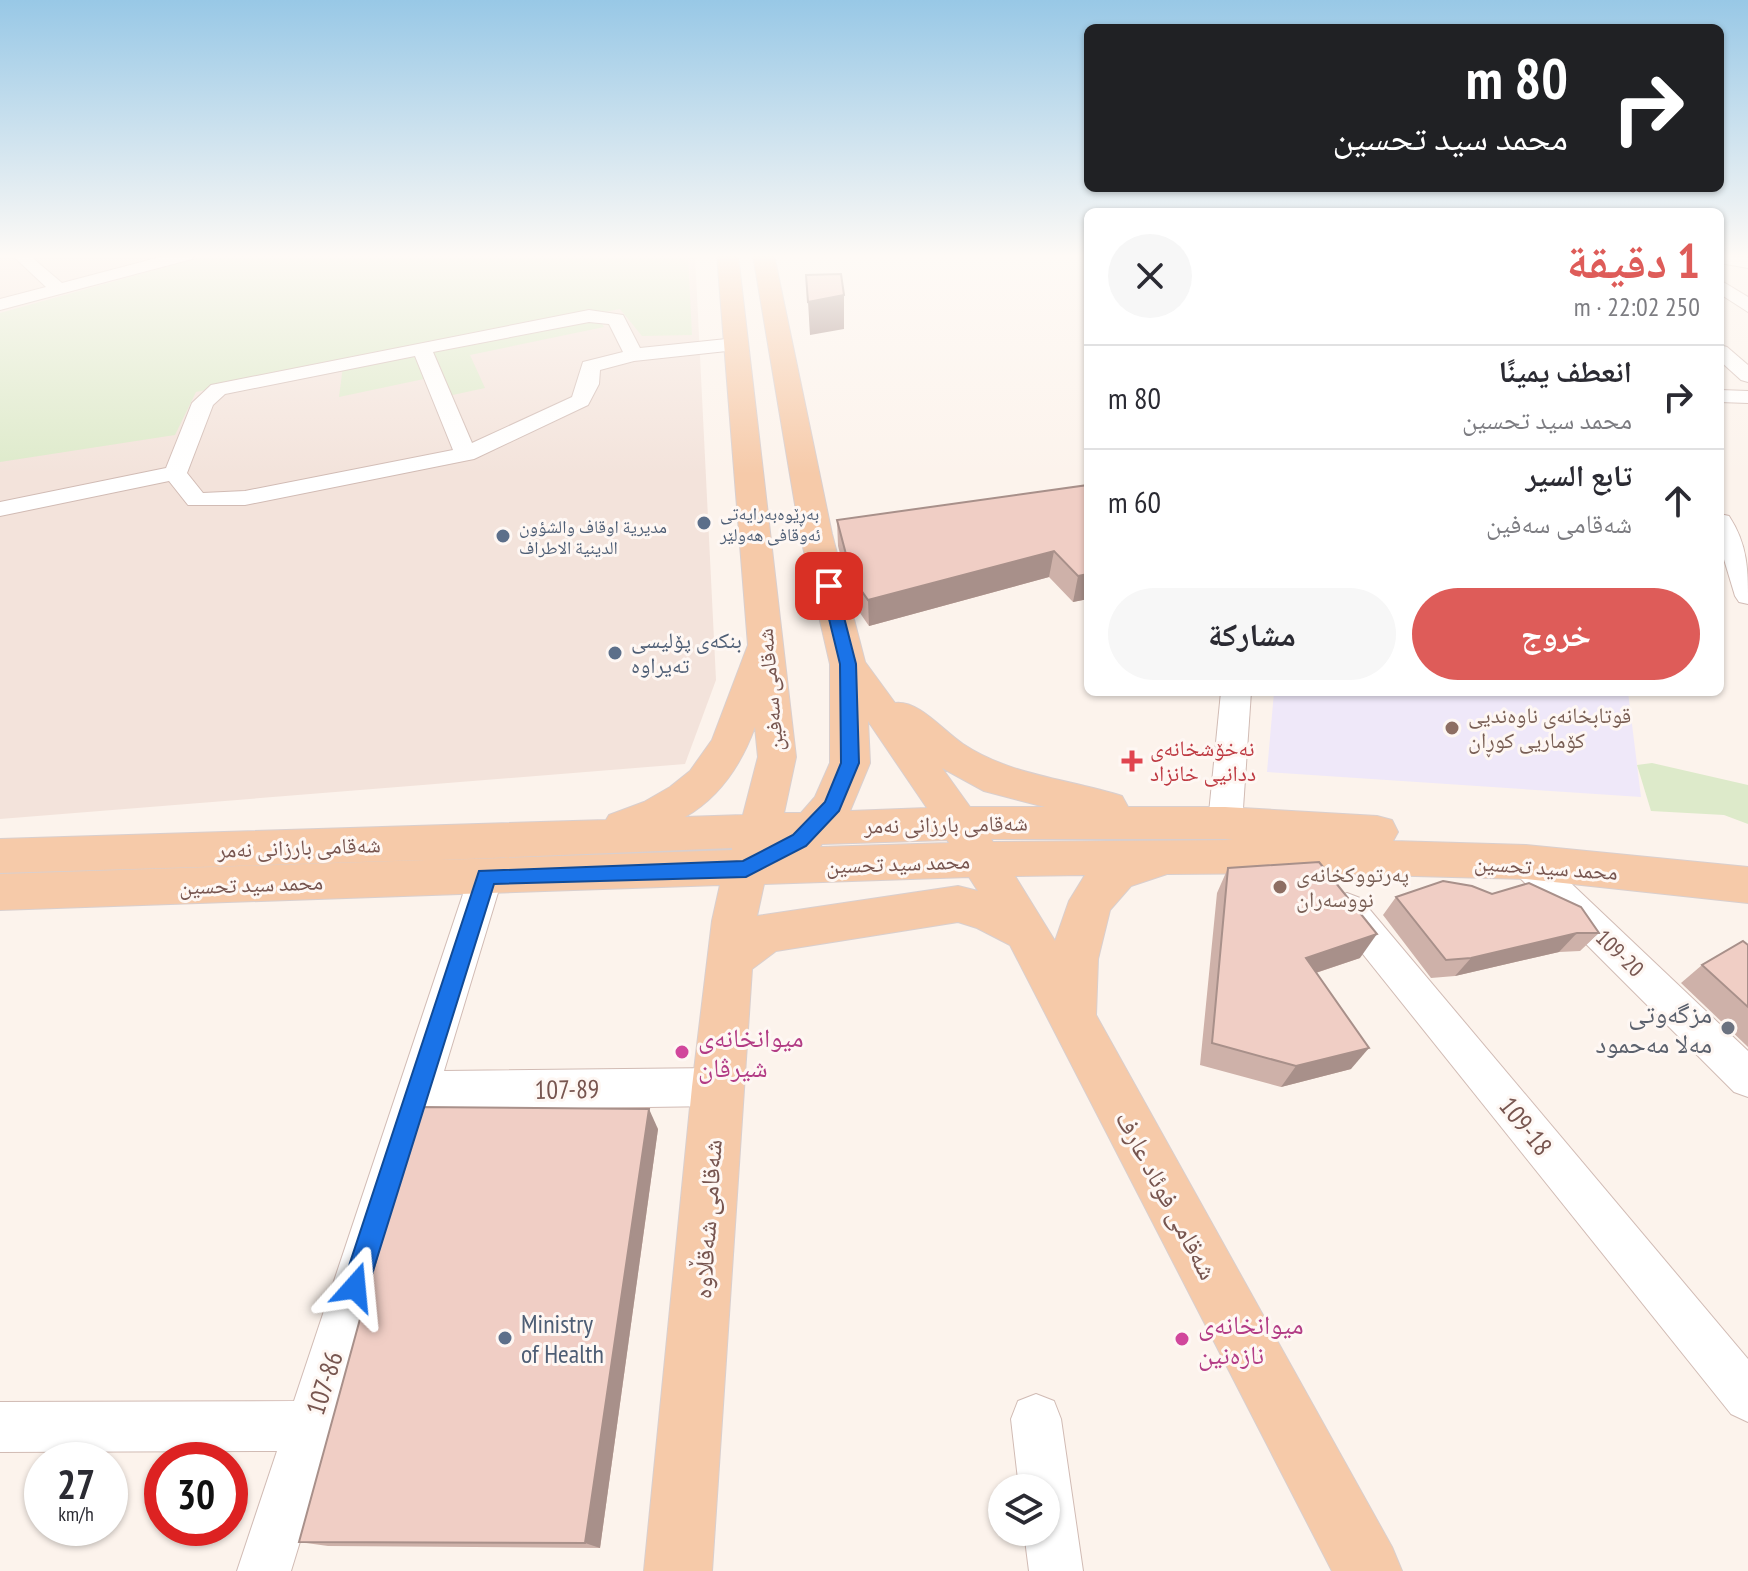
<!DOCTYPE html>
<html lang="ar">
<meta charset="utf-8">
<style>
:root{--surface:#fff;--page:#f7f7f7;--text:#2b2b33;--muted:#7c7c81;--line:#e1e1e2;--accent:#de5c59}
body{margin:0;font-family:"PT Sans Narrow","Noto Naskh Arabic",sans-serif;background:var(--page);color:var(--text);direction:rtl;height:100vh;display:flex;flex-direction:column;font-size:30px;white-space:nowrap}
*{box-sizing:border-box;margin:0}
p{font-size:26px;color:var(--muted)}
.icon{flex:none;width:44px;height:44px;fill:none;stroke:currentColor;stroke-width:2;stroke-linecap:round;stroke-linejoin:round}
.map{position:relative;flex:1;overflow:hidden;direction:ltr}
.drawer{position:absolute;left:1084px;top:208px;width:640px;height:488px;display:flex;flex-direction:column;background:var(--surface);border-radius:12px;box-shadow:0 2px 6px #0004;direction:rtl}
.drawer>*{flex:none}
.top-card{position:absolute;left:1084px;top:24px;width:640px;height:168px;border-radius:12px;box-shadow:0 2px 6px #0004;direction:rtl;background:#202124;color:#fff;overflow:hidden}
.fabs{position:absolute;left:988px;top:1474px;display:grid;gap:16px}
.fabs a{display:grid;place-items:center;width:72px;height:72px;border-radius:50%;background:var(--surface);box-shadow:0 2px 6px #0004;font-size:40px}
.speed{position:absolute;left:24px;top:1442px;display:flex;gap:16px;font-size:40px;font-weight:700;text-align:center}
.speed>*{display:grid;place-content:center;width:104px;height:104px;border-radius:50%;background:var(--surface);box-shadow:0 2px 6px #0004;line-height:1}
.speed small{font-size:20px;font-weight:400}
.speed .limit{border:12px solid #d22;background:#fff;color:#111}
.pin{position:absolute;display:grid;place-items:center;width:68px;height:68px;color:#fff;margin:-34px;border-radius:16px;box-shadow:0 4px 12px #0006}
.me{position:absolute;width:88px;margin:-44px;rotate:18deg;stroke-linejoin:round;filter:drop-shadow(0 0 6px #0008)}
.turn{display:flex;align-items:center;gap:28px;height:168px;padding:0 24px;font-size:36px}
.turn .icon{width:104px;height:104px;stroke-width:2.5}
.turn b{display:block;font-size:56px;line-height:68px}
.round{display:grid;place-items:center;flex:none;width:84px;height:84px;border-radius:42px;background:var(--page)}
.headline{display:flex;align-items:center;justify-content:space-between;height:136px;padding:0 24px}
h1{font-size:48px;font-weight:700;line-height:60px;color:var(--accent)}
.action{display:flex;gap:16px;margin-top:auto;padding:16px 24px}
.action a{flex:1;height:92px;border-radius:48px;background:var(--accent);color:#fff;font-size:32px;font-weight:700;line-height:92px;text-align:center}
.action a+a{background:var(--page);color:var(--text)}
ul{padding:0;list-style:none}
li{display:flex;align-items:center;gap:24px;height:104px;padding:0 24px;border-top:2px solid var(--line)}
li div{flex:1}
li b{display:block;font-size:30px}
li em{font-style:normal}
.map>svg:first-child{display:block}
.residential{fill:#f3e3db}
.education{fill:#efe8f9}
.green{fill:#ddeaca}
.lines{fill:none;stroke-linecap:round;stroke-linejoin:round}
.minor-casing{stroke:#d1bbb4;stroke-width:2}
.major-casing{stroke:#d9cfce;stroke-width:2}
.minor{fill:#fff;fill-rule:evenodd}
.major{fill:#f6caa9;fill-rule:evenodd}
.wall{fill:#ceb1a9}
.shaded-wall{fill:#a8908a}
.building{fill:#f0cec5;stroke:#a8908a;stroke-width:2}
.route{fill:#1a73e8;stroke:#114b97;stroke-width:2}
.service-dot{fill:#5c6f8a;stroke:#fef7f3;stroke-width:3}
.education-dot{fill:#8d6e63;stroke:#fef7f3;stroke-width:3}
.health-dot{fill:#e0444e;stroke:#fef7f3;stroke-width:3}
.worship-dot{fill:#6b7280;stroke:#fef7f3;stroke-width:3}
.hotel-dot{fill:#d1479c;stroke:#fef7f3;stroke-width:3}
.labels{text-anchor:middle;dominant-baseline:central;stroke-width:6;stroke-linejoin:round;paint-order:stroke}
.far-service-label{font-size:18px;fill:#4e5e75;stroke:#fef7f3;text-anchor:start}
.service-label{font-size:22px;fill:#4e5e75;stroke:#fef7f3;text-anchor:start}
.street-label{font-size:22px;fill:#77554f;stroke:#fef7f3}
.education-label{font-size:22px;fill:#785e54;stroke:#fef7f3;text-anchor:start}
.health-label{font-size:22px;fill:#be3a42;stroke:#fef7f3;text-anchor:start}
.near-worship-label{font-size:26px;fill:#5b616d;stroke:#fef7f3;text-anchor:end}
.near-hotel-label{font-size:26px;fill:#b23c85;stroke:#fef7f3;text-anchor:start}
.near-street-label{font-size:26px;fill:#77554f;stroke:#fef7f3}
.near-service-label{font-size:26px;fill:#4e5e75;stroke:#fef7f3;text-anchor:start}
</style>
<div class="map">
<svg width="1748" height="1571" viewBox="0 0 1748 1571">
<rect width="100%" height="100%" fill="#fcf3ec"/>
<polygon class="residential" points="0,255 695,255 716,680 685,764 0,819"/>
<polygon class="education" points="1274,692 1628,692 1641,797 1267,772"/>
<g class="green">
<polygon points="209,255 688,255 692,335 642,336 620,309 595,314 604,327 470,355 485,388 448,396 428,347 196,392 175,435 0,462 0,313"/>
<polygon points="416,351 424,379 339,397 343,366"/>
<polygon points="1652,763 1748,785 1748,824 1724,815 1651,811 1637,765"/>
</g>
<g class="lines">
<defs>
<g id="minor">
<polygon points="12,255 29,255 62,283 168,255 194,255 192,259 0,310 0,299 46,287"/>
<polygon points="1720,255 1748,258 1748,268 1720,263"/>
<polygon points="1720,280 1748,297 1748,312 1720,294"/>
<path d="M 589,310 L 623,315 L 640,348 L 736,338 L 746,344 L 736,350 L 634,361 L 600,370 L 599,384 L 588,405 L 474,459 L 245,505 L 188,505 L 169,481 L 0,516 L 0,502 L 166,468 L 192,403 L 211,385 ZM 589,322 L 609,324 L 623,352 L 583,362 L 572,397 L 472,443 L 433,352 ZM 415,356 L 453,450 L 245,491 L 203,493 L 187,473 L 213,405 L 225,394 Z"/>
<polygon points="1720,345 1727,347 1748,365 1748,382 1741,380 1720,361"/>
<polygon points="1720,390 1748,391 1748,403 1720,402"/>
<path d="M 1720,514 L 1729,516 C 1748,545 1748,570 1748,604 L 1739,602 L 1735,596 L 1720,546 Z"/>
<polygon points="1221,692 1251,692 1242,823 1237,832 1225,836 1213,832 1208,823"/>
<polygon points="1526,848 1538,852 1748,1051 1748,1097 1734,1092 1514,872 1509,862 1514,852"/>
<polygon points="486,862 498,866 503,876 444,1071 717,1068 731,1073 737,1087 731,1101 717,1106 432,1110 291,1571 237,1571 277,1451 0,1452 0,1402 294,1401 469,876 474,866"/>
<polygon points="1347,893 1360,898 1748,1359 1748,1422 1731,1414 1334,918 1329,908 1334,898"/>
<polygon points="1036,1394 1054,1401 1061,1419 1083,1571 1029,1571 1024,1532 1046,1532 1046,1488 1019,1488 1011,1419 1018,1401"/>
</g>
<path id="major" d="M 717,255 L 738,255 L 796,757 L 784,813 L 801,813 L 815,797 L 830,763 L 830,664 L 800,534 L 753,255 L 774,255 L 832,534 L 865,662 L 895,703 C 919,700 943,731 963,744 C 1011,776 1069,779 1122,796 L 1128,807 L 1225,807 L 1377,816 L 1392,820 L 1398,832 L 1393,841 L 1526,845 L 1748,867 L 1748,903 L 1526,879 L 1304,873 L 1167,874 L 1131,886 L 1110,910 L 1098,959 L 1096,1015 L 1392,1547 L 1402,1571 L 1332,1571 L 1010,945 L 977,928 L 958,922 L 776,951 L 752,969 L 712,1571 L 644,1571 L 692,1087 L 712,921 L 720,885 L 0,910 L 0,874 L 425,860 L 0,873 L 0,839 L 606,820 L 609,815 L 644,802 L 670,787 L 690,771 L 712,740 L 748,645 ZM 868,721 L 927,808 L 850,811 L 870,763 ZM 755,727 L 758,757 L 743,815 L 685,817 C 720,797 741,765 755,727 ZM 942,768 L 984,791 L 1045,807 L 970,807 ZM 991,839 L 1225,839 L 1233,840 L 993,842 ZM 947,840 L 949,843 L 820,847 L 822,844 ZM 775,846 L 786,846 L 787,848 L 774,849 ZM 732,848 L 732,850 L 441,860 ZM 1085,875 L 1069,901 L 1055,941 L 1015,876 ZM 969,877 L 978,891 L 958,886 L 757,916 L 764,884 Z"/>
</defs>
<use href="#minor" class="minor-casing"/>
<use href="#major" class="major-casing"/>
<use href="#minor" class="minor"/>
<use href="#major" class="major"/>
</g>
<g class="wall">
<polygon points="1088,485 1088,599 1073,602 1049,577 869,626 853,603 838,546 837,520"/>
<polygon points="1228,868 1360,958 1316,973 1351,1069 1281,1087 1200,1065 1217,893"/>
<polygon points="1492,894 1599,933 1580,951 1559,952 1455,976 1431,978 1383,915 1396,897"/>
<polygon points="1748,945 1748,1047 1681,983 1702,965"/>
<polygon points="658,1129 600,1548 328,1546 299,1542"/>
</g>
<g class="shaded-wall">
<polygon points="844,295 844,329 810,335 808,302"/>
<polygon points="1054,551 1049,577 869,626 868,600"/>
<polygon points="1088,574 1088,599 1073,602 1078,576"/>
<polygon points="1577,933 1559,952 1455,976 1471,958"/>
<polygon points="1377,934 1360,958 1291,981 1306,958"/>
<polygon points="1369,1048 1351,1069 1281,1087 1296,1066"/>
<polygon points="649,1109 658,1129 600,1548 585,1543"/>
</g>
<g class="building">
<polygon points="841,274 844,295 808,302 806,275"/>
<polygon points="1088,485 1088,574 1078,576 1054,551 868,600 852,577 837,520"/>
<polygon points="1319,862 1377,934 1306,958 1369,1048 1296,1066 1212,1043 1228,868"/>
<polygon points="1443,881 1472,886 1492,894 1529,883 1581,907 1599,933 1577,933 1471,958 1446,960 1396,897"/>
<polygon points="1743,941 1748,945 1748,1007 1702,965"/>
<polygon points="418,1107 649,1109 585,1543 299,1542"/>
</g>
<linearGradient id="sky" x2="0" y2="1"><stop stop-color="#98c8e6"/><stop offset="0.54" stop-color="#fefaf6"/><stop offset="1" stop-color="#fefaf6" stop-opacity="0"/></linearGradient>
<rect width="1748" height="474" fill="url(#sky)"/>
<polygon class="route" points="829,581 836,586 856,664 859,763 839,811 806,846 746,877 494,884 368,1287 364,1296 355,1300 345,1296 342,1287 479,871 743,861 793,835 825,802 841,763 840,664 821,586"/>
<g class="service-dot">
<circle cx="704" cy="523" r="8"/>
<circle cx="503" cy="536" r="8"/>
<circle cx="615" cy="653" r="8"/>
<circle cx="505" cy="1338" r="8"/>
</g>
<g class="education-dot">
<circle cx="1452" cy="728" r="8"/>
<circle cx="1280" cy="887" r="8"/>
</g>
<path class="health-dot" d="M1128 749h8v8h8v8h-8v8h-8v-8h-8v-8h8z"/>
<circle class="worship-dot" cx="1728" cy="1028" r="8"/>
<g class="hotel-dot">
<circle cx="682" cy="1052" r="8"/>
<circle cx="1182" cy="1339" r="8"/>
</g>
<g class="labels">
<g class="far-service-label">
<text x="720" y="513">بەڕێوەبەرایەتی<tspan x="720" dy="21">ئەوقافی هەولێر</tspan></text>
<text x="519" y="526">مديرية اوقاف والشؤون<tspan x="519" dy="21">الدينية الاطراف</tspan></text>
</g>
<g class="service-label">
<text x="631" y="640">بنکەی پۆلیسی<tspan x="631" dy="25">تەیراوە</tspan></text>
</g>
<g class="street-label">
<text transform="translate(770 690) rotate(-95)">شەقامی سەفین</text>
<text transform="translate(946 824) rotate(-1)">شەقامی بارزانی نەمر</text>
<text transform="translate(299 847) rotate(-2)">شەقامی بارزانی نەمر</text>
<text transform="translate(898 863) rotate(-2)">محمد سید تحسین</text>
<text transform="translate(1546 867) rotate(4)">محمد سید تحسین</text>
<text transform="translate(251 884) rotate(-2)">محمد سید تحسین</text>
<text transform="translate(1620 953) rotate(44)">109-20</text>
</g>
<g class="education-label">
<text x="1468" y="715">قوتابخانەی ناوەندیی<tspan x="1468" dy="25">کۆماریی کوڕان</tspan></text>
<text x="1296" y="874">پەرتووکخانەی<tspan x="1296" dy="25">نووسەران</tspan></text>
</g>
<g class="health-label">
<text x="1150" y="748">نەخۆشخانەی<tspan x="1150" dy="25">ددانیی خانزاد</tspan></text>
</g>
<g class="near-worship-label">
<text x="1712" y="1013">مزگەوتی<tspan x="1712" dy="30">مەلا مەحمود</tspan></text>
</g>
<g class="near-hotel-label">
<text x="698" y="1037">میوانخانەی<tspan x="698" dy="30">شیرڤان</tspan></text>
<text x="1198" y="1324">میوانخانەی<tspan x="1198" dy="30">نازەنین</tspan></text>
</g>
<g class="near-street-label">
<text transform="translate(567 1089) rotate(-1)">107-89</text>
<text transform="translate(1526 1126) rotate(51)">109-18</text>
<text transform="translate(1167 1195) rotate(62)">شەقامی فوئاد عارف</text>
<text transform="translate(707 1219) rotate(-86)">شەقامی شەقڵاوە</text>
<text transform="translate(324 1383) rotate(-72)">107-86</text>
</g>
<g class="near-service-label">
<text x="521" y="1323">Ministry<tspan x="521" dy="30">of Health</tspan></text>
</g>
</g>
</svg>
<div class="fabs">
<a><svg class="icon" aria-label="layers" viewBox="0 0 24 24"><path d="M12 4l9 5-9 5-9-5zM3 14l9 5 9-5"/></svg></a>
</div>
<div class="speed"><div>27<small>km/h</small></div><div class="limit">30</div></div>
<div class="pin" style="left:829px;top:586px;background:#d93025"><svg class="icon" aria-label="arrive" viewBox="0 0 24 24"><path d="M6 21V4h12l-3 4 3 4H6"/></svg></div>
<svg class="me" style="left:355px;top:1287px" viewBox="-20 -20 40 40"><path d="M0-17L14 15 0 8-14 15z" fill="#1a73e8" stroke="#fff" stroke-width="4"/></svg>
<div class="top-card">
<div class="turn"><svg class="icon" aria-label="right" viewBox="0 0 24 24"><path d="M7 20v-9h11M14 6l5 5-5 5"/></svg><div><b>80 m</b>محمد سید تحسین</div></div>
</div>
<section class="drawer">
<div class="headline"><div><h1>1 دقيقة</h1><p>250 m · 22:02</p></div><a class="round"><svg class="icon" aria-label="close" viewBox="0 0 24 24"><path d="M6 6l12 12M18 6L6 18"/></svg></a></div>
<ul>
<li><svg class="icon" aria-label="right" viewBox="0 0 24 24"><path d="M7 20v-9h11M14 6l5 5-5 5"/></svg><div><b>انعطف يمينًا</b><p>محمد سید تحسین</p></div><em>80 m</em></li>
<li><svg class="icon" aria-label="ahead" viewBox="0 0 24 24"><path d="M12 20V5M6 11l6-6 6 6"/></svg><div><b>تابع السير</b><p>شەقامی سەفین</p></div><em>60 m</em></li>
</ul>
<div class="action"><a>خروج</a><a>مشاركة</a></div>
</section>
</div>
